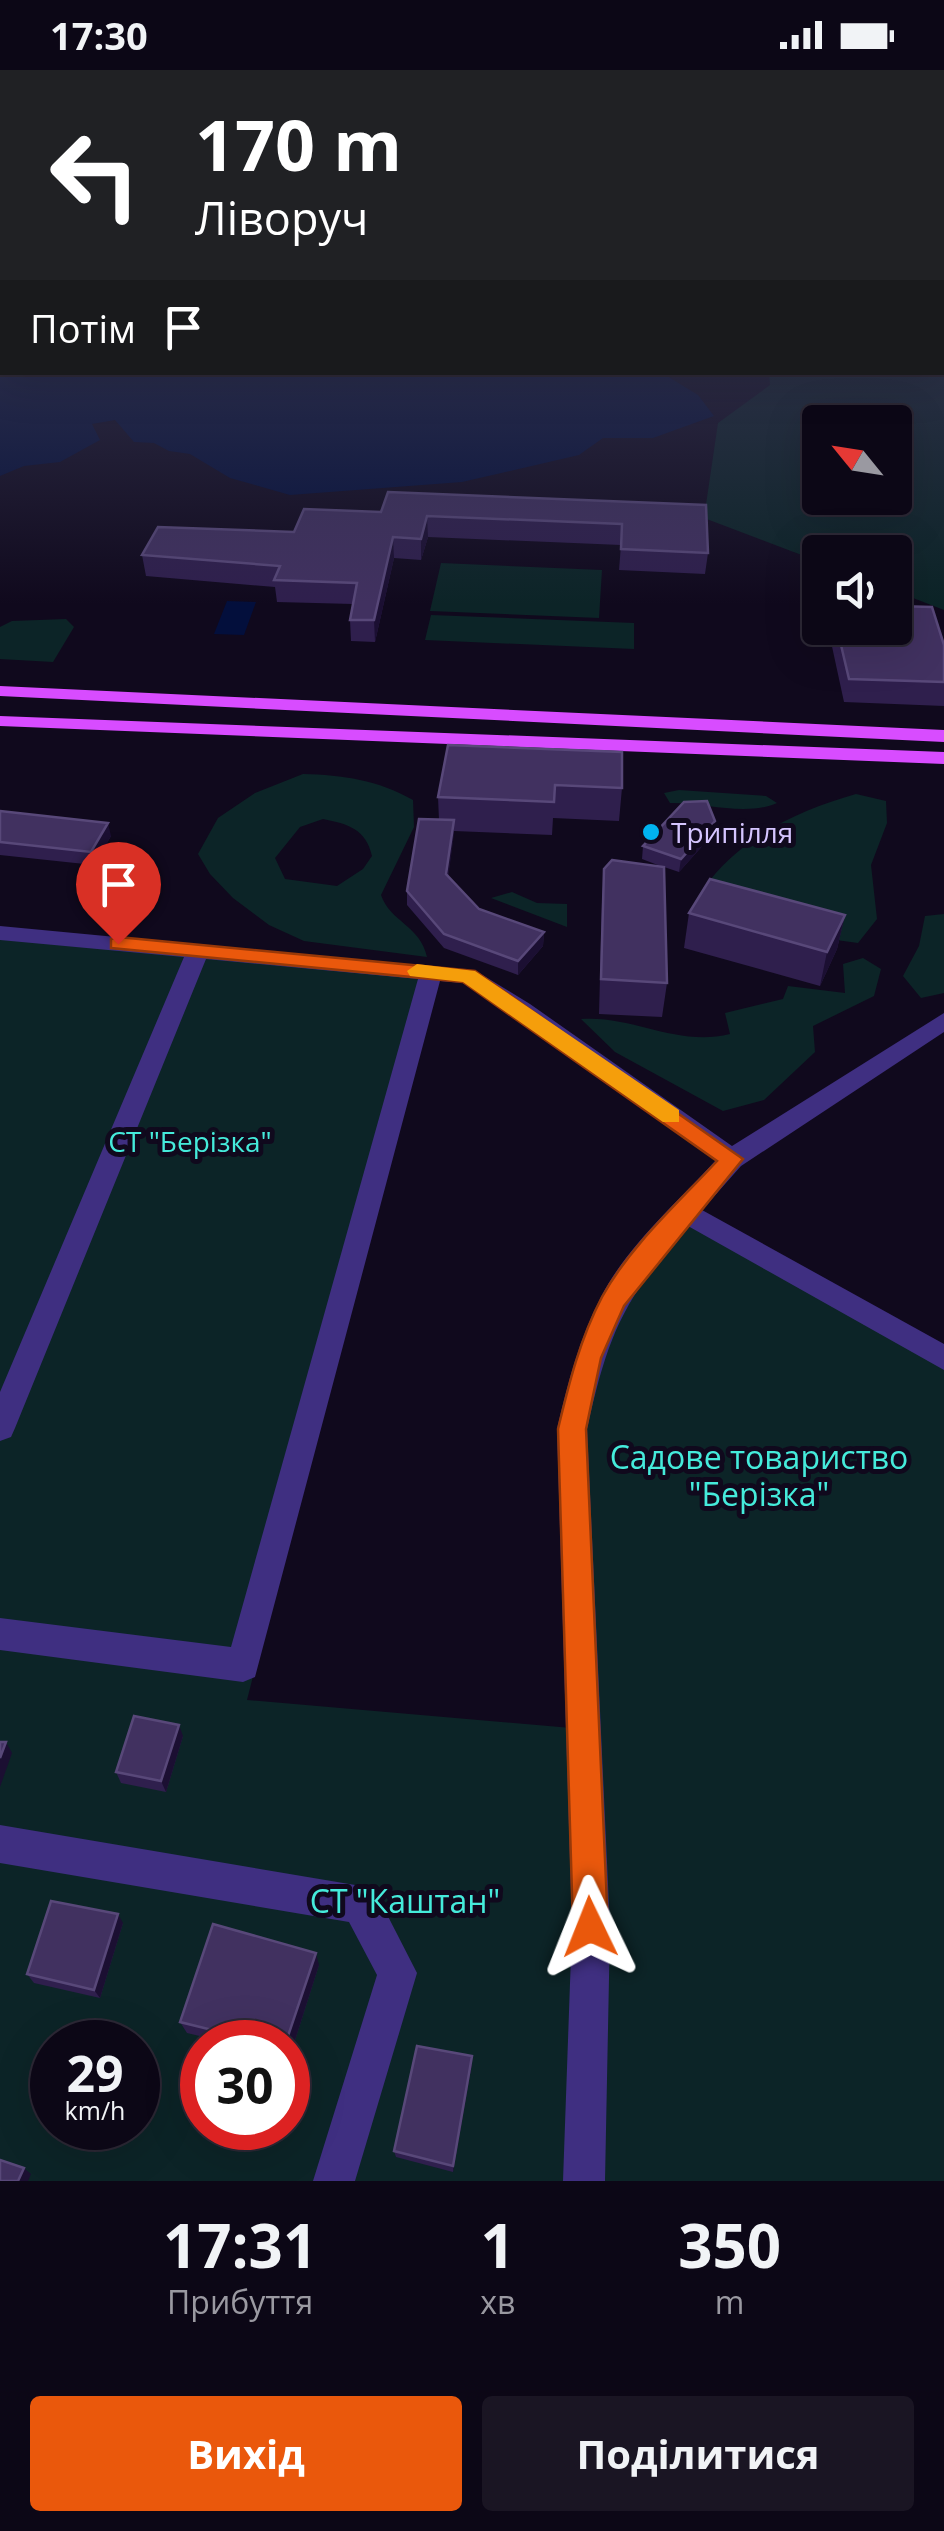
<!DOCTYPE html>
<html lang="uk">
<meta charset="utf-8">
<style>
:root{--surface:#0c0716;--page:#1a1523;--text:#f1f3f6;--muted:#9a99a1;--line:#2c2835;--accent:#ea580c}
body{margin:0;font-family:"Open Sans",sans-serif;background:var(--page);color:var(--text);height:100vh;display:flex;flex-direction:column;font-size:38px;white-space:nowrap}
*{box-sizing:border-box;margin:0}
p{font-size:32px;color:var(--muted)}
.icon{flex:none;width:55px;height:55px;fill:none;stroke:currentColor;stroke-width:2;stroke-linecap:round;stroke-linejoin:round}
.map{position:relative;height:2111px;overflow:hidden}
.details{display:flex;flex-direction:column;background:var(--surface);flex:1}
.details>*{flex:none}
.hud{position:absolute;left:0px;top:0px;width:945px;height:305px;box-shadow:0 10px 40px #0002,0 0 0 2px var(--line);background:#202124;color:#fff;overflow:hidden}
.needle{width:65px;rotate:300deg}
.controls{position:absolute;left:802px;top:335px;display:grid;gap:20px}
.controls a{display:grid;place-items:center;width:110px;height:110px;border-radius:10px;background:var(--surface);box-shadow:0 10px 40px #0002,0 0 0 2px var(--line);font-size:50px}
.speed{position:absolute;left:30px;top:1950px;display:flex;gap:20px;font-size:50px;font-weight:700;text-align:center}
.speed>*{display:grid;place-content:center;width:130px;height:130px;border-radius:50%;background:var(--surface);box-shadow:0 10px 40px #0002,0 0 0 2px var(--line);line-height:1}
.speed small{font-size:25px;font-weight:400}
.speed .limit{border:15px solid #d22;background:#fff;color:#111}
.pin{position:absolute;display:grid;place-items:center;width:85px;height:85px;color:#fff;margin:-102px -42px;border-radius:50% 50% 50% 0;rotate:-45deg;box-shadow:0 0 10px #0007}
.pin .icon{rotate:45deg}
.me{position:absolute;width:110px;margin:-55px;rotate:358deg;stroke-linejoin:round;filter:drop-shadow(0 0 8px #0008)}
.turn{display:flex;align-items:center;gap:35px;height:210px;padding:0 30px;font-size:45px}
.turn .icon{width:130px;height:130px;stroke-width:2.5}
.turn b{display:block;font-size:70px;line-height:85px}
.then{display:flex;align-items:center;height:95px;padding:0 30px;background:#0003;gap:20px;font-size:38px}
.eta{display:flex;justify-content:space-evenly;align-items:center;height:170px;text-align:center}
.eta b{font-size:60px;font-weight:700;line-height:70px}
.primary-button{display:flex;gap:20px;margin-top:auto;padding:20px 30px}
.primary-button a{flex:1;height:115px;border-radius:10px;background:var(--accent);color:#fff;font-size:40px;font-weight:700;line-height:115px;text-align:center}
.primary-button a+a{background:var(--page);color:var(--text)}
.status{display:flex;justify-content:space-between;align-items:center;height:70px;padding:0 50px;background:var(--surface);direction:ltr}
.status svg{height:28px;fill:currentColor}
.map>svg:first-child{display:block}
.green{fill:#0c2427;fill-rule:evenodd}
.water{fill:#030f3c}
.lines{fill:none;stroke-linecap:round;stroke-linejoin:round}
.street{fill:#3f2f81;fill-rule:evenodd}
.primary{fill:#d84cff;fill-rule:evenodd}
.wall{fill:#2f1f4d}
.shaded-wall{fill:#1b0f32}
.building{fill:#413160;stroke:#584879;stroke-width:2.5}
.route{fill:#ea580c;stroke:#983908;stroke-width:2.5}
.slow{fill:#f59e0b}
.poi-dot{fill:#00b3f0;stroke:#10091d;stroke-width:4}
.labels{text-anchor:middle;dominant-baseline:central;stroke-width:10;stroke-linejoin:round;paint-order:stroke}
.poi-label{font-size:28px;fill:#d5c5ff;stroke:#10091d;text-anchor:start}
.park-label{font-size:28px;fill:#45ebdb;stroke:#10091d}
.near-park-label{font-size:32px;fill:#45ebdb;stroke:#10091d}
</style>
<div class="status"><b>17:30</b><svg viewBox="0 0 49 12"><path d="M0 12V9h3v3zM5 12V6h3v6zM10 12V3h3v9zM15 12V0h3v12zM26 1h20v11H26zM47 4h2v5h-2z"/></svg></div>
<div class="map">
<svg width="944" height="2111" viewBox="0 0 944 2111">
<rect width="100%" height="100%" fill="#10091d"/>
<g class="green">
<path d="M 944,239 L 944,540 L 895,521 L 895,482 L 820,482 L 820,492 L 704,448 L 718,353 L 770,315 L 769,303 L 942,302 ZM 820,352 L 895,352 L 895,428 L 820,428 Z"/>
<polygon points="441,493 602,500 599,548 430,541"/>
<polygon points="431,545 634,553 634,579 425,570"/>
<polygon points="66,549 74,557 53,592 0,589 0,557 12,551"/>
<path d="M 303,704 C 343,705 378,710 413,730 L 414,757 L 381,825 C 390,852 420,855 427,887 L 304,871 L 269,855 L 233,828 L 210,804 L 198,784 L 218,748 L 255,723 ZM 323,749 C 348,754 366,759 372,786 L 363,799 L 337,816 L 285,809 L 275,788 L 300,757 Z"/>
<path d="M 679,720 L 766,726 L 777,733 C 744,747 705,732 670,733 L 664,723 Z"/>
<path d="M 856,724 L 886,731 L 887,753 L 871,795 L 877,849 L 858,873 L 807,866 L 710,810 C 747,764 800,740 856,724 Z"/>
<polygon points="512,822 537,833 567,834 567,857 491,828"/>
<polygon points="944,844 944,923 921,928 903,906 919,876 925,846"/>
<path d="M 0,863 L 431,902 L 247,1630 L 583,1659 L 572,1359 L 588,1289 L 686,1143 L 944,1288 L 944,2111 L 0,2111 ZM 52,1972 L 138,1972 L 138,2058 L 52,2058 ZM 202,1972 L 288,1972 L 288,2058 L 202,2058 Z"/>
<path d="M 863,888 L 881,899 L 874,926 L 813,956 L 815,982 L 764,1030 L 723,1041 L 615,982 L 581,949 C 633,945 676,977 730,964 L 725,943 L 783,929 L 788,916 L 845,923 L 843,894 Z"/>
</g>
<g class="water">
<polygon points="0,239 2,302 662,303 698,325 714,346 653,368 603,368 579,385 462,412 290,425 230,408 190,384 169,381 154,373 134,372 115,350 92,354 100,370 60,392 24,396 0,406"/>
<polygon points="227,531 256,532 244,565 214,564"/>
</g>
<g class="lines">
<g class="street">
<rect x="942" y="239" width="2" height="3"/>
<path d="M 0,856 L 476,901 L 530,934 L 732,1076 L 944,943 L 944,962 L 741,1096 L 702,1140 L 944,1274 L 944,1300 L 688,1156 C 623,1230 608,1264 587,1359 L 610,1857 L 605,2111 L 563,2111 L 572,1857 L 557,1359 C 568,1313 579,1269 601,1227 C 627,1176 677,1133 716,1090 L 514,944 L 463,913 L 440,911 L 255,1607 L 243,1612 L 0,1580 L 0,1548 L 231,1577 L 418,909 L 206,889 L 15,1358 L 11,1367 L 0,1371 L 0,1322 L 184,887 L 0,870 Z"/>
<polygon points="0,1755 361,1816 375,1821 417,1903 355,2111 313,2111 377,1905 349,1852 0,1793"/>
</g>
<g class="primary">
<polygon points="0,616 944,660 944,672 0,626"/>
<polygon points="0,646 944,682 944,694 0,656"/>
</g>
</g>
<g class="wall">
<polygon points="706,435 708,483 705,504 619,500 621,475 428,467 421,490 394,488 375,572 351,571 350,550 353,534 277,532 275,517 146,506 142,485 294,462 381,442"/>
<polygon points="828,558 895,558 944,575 944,636 844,632"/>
<polygon points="448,675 622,718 619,751 553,748 552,765 454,761 448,806 479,839 544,862 543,876 518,905 444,878 407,835 407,821 439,750 438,727"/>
<polygon points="0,741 111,766 94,795 0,785"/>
<polygon points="713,764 679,802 664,797 667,913 662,947 599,944 602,832 604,799 663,797 642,789 643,776"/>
<polygon points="689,843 845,845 837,879 820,916 684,878"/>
<polygon points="183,1666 166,1722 121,1713 116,1702"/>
<polygon points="123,1853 100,1928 34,1913 27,1904"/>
<polygon points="319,1895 289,1989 288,1972 225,1972 187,1963 180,1952"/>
<polygon points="472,1993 453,2102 396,2087 394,2081"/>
</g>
<g class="shaded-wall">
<polygon points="427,446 428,467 421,490 421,469"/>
<polygon points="393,467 394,488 375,572 374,550"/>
<polygon points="454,750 454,764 447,817 446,804"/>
<polygon points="715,751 713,764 679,802 681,789"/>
<polygon points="108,753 111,766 94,795 91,782"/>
<polygon points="845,845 837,879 820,916 827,882"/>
<polygon points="544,862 543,876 518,905 518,891"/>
<polygon points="179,1655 183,1666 166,1722 161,1711"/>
<polygon points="6,1672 12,1683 0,1717 0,1688"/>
<polygon points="118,1844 123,1853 100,1928 94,1920"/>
<polygon points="316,1883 319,1895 289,1989 288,1972 286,1972"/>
<polygon points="472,1986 472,1993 453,2102 453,2096"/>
<polygon points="24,2098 31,2104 28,2111 18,2111"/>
</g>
<g class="building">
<polygon points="388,422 706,435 708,483 621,479 622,454 427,446 421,469 393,467 374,550 350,550 357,513 274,510 280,496 142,485 158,457 294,462 304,439 381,442"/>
<polygon points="895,536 932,537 944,575 944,612 849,609 837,558 895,558"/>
<polygon points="448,675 622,682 622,718 555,715 554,732 438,727"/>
<polygon points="707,731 715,751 681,789 643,776 684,732"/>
<polygon points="0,741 108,753 91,782 0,772"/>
<polygon points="419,749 454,750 446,804 479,839 544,862 518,891 444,864 407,821"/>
<polygon points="612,790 664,797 667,913 601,909 604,799"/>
<polygon points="710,809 845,845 827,882 689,843"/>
<polygon points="134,1646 179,1655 161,1711 116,1702"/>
<polygon points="0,1672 6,1672 0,1688"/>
<polygon points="51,1831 118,1844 94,1920 27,1904"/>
<polygon points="213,1854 316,1883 286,1972 261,1972 180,1952"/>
<polygon points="417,1976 472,1986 453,2096 394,2081"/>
<polygon points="0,2090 24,2098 18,2111 0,2111"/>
</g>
<linearGradient id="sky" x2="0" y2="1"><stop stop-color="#090510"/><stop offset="0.45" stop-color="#31324c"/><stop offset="1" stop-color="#31324c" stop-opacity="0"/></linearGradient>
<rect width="944" height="534" fill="url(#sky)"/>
<path class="route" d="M 118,867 L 475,901 L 743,1089 L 624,1236 L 601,1288 L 586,1359 L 608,1857 L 603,1869 L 590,1875 L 578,1869 L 573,1857 L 558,1359 C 569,1313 580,1269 602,1227 C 630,1176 678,1133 717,1091 L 463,912 L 111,878 L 111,869 Z"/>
<polygon class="slow" points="417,894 475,901 679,1040 679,1052 663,1052 463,912 410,906 407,901"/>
<circle class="poi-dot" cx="651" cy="762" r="10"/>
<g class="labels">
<g class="poi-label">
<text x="671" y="762">Трипілля</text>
</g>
<g class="park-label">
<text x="190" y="1071">СТ "Берізка"</text>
</g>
<g class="near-park-label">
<text x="759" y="1386">Садове товариство<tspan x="759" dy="37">"Берізка"</tspan></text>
<text x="405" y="1830">СТ "Каштан"</text>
</g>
</g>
</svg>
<div class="controls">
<a><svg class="needle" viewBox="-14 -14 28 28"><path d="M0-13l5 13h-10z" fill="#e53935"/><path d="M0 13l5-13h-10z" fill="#9a99a1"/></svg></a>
<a><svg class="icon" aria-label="sound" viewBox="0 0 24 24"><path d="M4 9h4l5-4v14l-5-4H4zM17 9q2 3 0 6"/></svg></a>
</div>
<div class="speed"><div>29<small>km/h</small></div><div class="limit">30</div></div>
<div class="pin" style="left:118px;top:874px;background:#d93025"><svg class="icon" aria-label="arrive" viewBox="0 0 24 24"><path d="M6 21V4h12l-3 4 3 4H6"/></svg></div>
<svg class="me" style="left:590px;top:1857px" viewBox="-20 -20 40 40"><path d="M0-17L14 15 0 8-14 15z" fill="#ea580c" stroke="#fff" stroke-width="4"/></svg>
<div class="hud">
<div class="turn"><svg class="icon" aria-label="left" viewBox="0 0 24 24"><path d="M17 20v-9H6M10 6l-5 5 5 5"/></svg><div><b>170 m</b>Ліворуч</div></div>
<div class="then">Потім<svg class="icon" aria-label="arrive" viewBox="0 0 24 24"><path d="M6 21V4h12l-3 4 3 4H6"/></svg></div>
</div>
</div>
<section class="details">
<div class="eta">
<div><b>17:31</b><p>Прибуття</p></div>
<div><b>1</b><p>хв</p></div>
<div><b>350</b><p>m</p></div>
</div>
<div class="primary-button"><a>Вихід</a><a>Поділитися</a></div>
</section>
